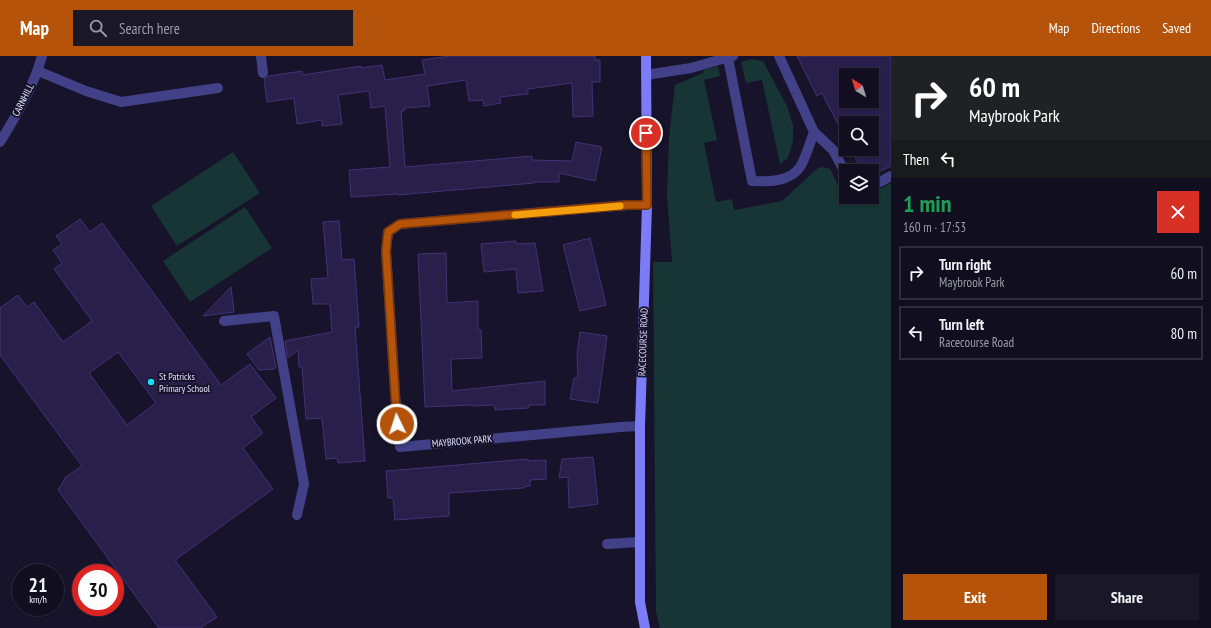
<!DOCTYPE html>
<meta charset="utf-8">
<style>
:root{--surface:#110e20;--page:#1a1729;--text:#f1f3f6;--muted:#9c9ca5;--line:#302e3e;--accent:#b45309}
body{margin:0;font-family:"PT Sans Narrow",sans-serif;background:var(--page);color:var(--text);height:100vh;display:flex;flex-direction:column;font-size:15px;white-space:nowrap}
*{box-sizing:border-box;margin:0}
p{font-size:13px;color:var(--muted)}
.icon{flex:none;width:22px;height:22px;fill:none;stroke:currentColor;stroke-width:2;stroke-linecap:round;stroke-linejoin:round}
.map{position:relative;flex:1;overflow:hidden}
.drawer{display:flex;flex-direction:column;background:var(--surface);width:320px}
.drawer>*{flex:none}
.banner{background:#202124;color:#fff;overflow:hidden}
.needle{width:26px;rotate:322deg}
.fabs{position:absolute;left:839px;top:12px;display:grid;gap:8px}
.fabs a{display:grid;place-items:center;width:40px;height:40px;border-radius:0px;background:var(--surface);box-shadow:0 1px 3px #0004,0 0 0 1px var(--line);font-size:20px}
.speed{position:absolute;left:12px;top:508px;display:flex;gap:8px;font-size:20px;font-weight:700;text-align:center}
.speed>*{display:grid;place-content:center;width:52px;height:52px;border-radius:50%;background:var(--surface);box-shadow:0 1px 3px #0004,0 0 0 1px var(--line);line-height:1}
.speed small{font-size:10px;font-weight:400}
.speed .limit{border:6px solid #d22;background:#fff;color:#111}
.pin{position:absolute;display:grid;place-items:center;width:34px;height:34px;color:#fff;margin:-17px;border:2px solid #fff;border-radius:50%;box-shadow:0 1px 4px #0007}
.me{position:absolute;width:44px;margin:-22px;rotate:356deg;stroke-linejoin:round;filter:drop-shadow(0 0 3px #0008)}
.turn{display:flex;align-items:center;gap:14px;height:84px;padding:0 12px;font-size:18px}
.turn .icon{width:52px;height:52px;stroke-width:2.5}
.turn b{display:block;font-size:28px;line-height:34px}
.then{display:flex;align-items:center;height:38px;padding:0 12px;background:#0003;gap:8px;font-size:15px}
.round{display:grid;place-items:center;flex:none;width:42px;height:42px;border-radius:0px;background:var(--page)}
.summary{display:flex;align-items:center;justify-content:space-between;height:68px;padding:0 12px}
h1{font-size:24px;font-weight:700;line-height:30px;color:#1e9e55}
.button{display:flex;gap:8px;margin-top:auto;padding:8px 12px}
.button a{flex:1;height:46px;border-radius:0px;background:var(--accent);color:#fff;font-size:16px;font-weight:700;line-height:46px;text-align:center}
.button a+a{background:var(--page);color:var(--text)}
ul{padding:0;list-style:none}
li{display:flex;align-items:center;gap:12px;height:54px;margin:0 8px 6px;padding:0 4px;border:2px solid var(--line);border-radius:0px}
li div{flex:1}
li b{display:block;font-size:15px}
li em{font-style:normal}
header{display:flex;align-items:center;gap:24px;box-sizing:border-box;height:56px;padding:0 20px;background:var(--accent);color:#fff}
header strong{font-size:19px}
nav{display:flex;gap:22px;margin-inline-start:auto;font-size:14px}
.search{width:280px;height:36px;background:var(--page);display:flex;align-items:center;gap:10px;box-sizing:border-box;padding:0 14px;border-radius:0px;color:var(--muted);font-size:15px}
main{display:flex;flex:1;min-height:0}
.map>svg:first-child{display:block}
.green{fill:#163534}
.building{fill:#28204b;stroke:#403376;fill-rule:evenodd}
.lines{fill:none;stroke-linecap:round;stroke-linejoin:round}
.lane{stroke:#424188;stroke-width:10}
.street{stroke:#424188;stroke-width:10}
.secondary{stroke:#7c7bf8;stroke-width:10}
.route-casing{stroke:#753606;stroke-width:10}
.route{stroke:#b45309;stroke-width:7}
.slow{stroke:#f59e0b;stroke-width:7}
.poi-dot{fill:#15e0f3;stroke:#17132b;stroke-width:1.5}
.labels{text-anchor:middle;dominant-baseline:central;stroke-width:4;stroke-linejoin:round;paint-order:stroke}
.street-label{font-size:10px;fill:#e2dffd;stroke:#17132b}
.poi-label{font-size:10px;fill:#e2dffd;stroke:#17132b;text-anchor:start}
</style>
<header>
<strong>Map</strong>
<div class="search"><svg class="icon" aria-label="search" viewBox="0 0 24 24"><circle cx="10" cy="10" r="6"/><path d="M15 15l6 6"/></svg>Search here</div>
<nav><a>Map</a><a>Directions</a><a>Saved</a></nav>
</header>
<main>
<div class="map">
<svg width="891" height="572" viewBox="0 0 891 572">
<rect width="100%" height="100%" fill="#17132b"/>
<g class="green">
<polygon points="752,3 763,5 787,50 793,69 793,85 788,102 780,108 762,24 746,27 741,6"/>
<polygon points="718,10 720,20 704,24 717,84 704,87 716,146 732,143 734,154 782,145 818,112 822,111 830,113 848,149 863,141 872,141 872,137 891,127 891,572 660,572 656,556 653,206 672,206 667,140 669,81 675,29 703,17 704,14"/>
<polygon points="233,96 260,137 177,190 151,150"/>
<polygon points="245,151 272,192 190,246 163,205"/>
</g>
<g class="building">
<polygon points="450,0 595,0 595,4 600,4 600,26 592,26 593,60 573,61 572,27 528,33 528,38 500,41 501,47 484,50 483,44 469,45 466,24 427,30 430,50 404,52 404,55 401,55 405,111 532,100 532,104 572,105 576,86 602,91 595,125 559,117 559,126 534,126 534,127 398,139 398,138 351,141 349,114 390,111 385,50 371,52 369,35 338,39 342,68 322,70 322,64 297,68 294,42 267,46 264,23 269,20 302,15 303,19 361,10 361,12 382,9 385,24 425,18 422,4"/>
<path d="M 797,0 L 891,0 L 891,110 L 872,119 L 872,115 L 862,115 L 851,93 L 872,93 L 872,67 L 846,67 L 846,84 L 822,37 L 817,40 ZM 846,19 L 872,19 L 872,45 L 846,45 Z"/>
<path d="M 80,163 L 90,176 L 102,167 L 221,329 L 250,308 L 276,342 L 251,361 L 263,377 L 243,392 L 273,433 L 175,504 L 217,561 L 201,572 L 159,572 L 58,434 L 66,421 L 82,410 L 0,299 L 0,252 L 18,239 L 27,251 L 34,246 L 63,286 L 92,265 L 54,213 L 62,207 L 53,194 L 62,188 L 56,180 ZM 118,296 L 156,347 L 127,369 L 89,317 Z"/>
<polygon points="339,165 342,204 354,203 359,271 355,271 365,405 338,407 337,402 326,403 322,362 306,363 302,311 299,311 298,294 288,302 285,285 332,276 330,248 313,248 311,223 328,222 323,166"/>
<polygon points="590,182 606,249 580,255 563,189"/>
<polygon points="516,185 516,188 535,187 543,235 518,237 516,213 484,216 481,188"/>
<polygon points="446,197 447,247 478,245 478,274 481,274 482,302 451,303 452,335 545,325 545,349 529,349 529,352 495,354 494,349 473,350 472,349 425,351 418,198"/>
<polygon points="231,231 234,256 203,260"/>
<polygon points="580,276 607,280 598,347 570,343 574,322 578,322 577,299"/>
<polygon points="270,281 276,311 274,313 259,314 247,298"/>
<polygon points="593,401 598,448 569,452 568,421 559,422 562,403"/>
<polygon points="528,403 528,405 546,404 546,423 530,424 530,430 524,431 524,432 449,437 449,460 395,464 393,442 388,442 386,415"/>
</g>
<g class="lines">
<g class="lane">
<path d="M 728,2 L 752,125 C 768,126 790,126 800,111 C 806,102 810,86 814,76 L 779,0"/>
<polyline points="38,15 86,35 121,46 218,32"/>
<polyline points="646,19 691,12 733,0"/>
<polyline points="814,76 833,94 846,118"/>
<polyline points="872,130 891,120"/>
<polyline points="224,265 274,260 304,428 297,459"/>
<polyline points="607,488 640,486"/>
</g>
<g class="street">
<polyline points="261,0 263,17"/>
<path d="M 0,86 C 16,60 34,30 42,0"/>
<polyline points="640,370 620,371 400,391 397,368 386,195 388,176 400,168 628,149 647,149"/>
</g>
<polyline class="secondary" points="645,572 640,546 640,370 647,149 646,0"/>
</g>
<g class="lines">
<defs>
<polyline id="route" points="397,368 386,195 388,176 400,168 628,149 647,149 646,77"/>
</defs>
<use href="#route" class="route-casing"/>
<use href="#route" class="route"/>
<polyline class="slow" points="515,159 620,150"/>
</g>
<circle class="poi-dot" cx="151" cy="326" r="4"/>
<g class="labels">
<g class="street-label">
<text transform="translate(23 44) rotate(-63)">CARNHILL</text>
<text transform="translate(643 286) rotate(-88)">RACECOURSE ROAD</text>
<text transform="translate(462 385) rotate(-5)">MAYBROOK PARK</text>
</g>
<g class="poi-label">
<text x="159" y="320">St Patricks<tspan x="159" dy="12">Primary School</tspan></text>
</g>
</g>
</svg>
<div class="fabs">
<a><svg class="needle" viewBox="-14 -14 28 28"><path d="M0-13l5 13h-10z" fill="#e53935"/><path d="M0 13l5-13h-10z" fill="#9c9ca5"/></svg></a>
<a><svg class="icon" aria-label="search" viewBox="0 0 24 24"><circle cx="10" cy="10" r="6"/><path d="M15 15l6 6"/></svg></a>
<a><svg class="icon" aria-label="layers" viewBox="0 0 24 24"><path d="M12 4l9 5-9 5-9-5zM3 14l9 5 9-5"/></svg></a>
</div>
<div class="speed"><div>21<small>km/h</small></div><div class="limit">30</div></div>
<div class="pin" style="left:646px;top:77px;background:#d93025"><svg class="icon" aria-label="arrive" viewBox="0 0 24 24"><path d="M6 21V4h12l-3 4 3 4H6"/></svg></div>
<svg class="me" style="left:397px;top:368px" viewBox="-20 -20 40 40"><circle r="17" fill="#b45309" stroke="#fff" stroke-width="3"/><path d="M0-11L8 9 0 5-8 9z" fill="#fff"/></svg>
</div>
<section class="drawer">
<div class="banner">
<div class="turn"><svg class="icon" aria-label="right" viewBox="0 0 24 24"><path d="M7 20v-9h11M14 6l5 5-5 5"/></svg><div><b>60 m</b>Maybrook Park</div></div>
<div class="then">Then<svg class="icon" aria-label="left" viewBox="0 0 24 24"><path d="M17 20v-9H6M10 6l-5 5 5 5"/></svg></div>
</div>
<div class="summary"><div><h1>1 min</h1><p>160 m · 17:53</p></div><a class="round" style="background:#d93025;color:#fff"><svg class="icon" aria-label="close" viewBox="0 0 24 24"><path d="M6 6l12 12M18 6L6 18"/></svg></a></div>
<ul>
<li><svg class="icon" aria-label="right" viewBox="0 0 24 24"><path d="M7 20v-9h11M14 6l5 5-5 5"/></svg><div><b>Turn right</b><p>Maybrook Park</p></div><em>60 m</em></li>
<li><svg class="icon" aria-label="left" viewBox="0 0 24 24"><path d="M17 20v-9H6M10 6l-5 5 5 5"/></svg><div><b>Turn left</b><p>Racecourse Road</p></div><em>80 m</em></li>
</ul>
<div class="button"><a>Exit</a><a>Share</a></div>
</section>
</main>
